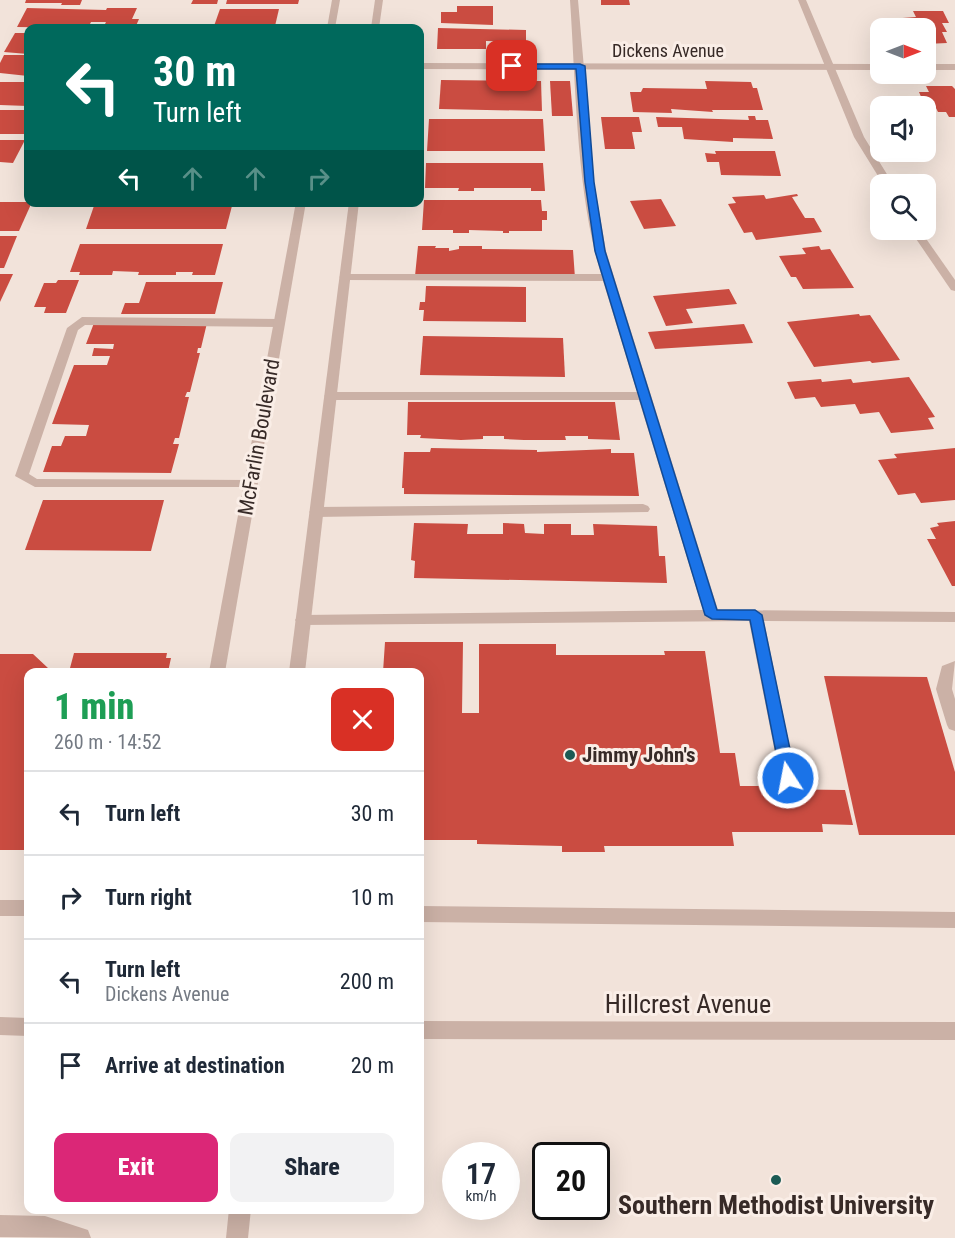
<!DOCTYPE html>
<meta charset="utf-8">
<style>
:root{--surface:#fff;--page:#f2f2f3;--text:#1f2937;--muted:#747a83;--line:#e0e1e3;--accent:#db2777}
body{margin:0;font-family:"Roboto Condensed",sans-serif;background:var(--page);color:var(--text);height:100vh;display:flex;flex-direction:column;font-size:22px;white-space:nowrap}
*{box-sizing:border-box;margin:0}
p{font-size:20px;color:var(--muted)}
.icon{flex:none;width:33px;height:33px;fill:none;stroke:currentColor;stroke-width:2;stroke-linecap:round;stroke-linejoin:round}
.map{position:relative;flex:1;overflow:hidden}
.details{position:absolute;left:24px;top:668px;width:400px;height:546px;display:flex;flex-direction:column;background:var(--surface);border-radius:12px;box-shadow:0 6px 24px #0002}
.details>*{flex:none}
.top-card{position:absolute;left:24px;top:24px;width:400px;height:183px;border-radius:12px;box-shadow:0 6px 24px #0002;background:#00695c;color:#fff;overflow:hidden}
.needle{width:39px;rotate:90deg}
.fabs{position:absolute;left:870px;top:18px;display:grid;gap:12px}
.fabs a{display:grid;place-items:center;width:66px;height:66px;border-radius:12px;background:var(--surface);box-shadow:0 6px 24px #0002;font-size:30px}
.speed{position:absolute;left:442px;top:1142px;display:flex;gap:12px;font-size:30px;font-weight:700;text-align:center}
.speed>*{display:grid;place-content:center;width:78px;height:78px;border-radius:50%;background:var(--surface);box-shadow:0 6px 24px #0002;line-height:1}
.speed small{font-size:15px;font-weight:400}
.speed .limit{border:3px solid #111;border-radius:9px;background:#fff;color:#111}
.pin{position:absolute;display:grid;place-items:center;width:51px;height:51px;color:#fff;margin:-26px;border-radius:12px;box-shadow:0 3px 9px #0006}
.me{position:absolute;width:66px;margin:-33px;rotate:349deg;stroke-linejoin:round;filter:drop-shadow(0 0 4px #0008)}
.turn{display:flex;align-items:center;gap:21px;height:126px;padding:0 30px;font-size:27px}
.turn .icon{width:78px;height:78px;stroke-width:2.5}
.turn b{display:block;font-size:42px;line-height:51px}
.lanes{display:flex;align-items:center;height:57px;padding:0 30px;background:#0003;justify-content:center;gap:30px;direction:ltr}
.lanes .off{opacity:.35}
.round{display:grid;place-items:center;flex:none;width:63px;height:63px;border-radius:12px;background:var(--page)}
.head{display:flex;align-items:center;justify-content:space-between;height:102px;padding:0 30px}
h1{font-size:36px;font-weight:800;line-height:45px;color:#1e9e55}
.button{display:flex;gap:12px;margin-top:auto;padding:12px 30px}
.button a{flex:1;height:69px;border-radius:12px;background:var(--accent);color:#fff;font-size:24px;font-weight:800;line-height:69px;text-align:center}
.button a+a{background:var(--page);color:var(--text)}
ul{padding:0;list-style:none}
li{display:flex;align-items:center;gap:18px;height:84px;padding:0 30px;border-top:2px solid var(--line)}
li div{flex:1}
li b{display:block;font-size:22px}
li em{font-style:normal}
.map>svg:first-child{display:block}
.building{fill:#ca4c41}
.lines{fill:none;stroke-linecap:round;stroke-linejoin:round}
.service{fill:#cbb1a6;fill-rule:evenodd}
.minor{fill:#cbb1a6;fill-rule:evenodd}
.tertiary{fill:#cbb1a6;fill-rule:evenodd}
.route{fill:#1a73e8;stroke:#114b97;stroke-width:1.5}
.poi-dot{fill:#1b5a54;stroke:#faeee7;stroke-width:2}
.labels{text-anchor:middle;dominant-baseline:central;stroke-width:6;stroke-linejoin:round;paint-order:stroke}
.far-street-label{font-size:18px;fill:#372a27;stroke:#faeee7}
.street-label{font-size:21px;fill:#372a27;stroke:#faeee7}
.poi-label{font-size:21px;font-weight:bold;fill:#372a27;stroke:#faeee7;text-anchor:start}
.near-street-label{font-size:26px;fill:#372a27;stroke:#faeee7}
.near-poi-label{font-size:26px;font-weight:bold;fill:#372a27;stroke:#faeee7}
</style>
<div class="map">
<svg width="955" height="1238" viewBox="0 0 955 1238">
<rect width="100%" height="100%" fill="#f2e3da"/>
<g class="building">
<polygon points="26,0 82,0 80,5 61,5 62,3 25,3"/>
<polygon points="193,0 218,0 217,4 191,4"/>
<polygon points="227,0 299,0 298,4 226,4"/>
<polygon points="601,0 629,0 630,5 601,5"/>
<polygon points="457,6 493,6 493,25 441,23 441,12 457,12"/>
<polygon points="27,8 106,10 107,8 137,8 132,19 139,19 135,28 103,28 106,22 91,22 88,28 17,27"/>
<polygon points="220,9 279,9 275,26 214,26"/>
<polygon points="913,11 943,11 949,23 942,23 947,32 942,32 947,43 926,44 926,28 894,28 889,19 916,17"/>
<polygon points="438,28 526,30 526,42 486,41 486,49 437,49"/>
<polygon points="15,33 28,33 28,54 4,52"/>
<polygon points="4,55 28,55 28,76 0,73 0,63"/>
<polygon points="441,80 541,81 542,111 439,109"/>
<polygon points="550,81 570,81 573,116 552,116"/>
<polygon points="705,81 751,82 753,88 757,88 763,110 712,110 713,112 671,109 672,113 633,112 630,92 641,92 643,88 707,89"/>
<polygon points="0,82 28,82 28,106 0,105"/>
<polygon points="926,86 952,86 955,89 955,117 949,117 946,112 938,112 935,106 925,106 919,92 929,92"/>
<rect x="0" y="110" width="28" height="24"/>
<polygon points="748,116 755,116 756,120 768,120 773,139 733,138 733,142 684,139 682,127 658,127 656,117 749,120"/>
<polygon points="601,117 639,117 642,132 632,132 635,149 605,149"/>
<polygon points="429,119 543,119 545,151 427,151"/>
<polygon points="0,140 25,140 13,163 0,162"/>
<polygon points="715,151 775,151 781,176 721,175 719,162 707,162 705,153 716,154"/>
<polygon points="426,163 543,163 545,191 531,191 531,188 474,188 474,191 458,191 459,188 425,188"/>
<polygon points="797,194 798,196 792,197 805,218 814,218 822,232 756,240 752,232 744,233 728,204 736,203 732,197 764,195 766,199"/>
<polygon points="661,199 676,226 644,229 630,201"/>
<polygon points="424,200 541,200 542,211 547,211 547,220 542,220 542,231 509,231 509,233 503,233 503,231 469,230 469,233 453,233 453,230 422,230"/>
<polygon points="0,202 32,202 19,231 0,231"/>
<polygon points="233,202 226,229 86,229 95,203"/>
<polygon points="0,236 17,236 4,268 0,268"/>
<polygon points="80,244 223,244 215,275 192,275 193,272 176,272 176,275 138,275 139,272 113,271 112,275 79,275 80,272 70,272"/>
<polygon points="418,246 436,246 435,248 449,248 449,251 459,249 459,246 482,246 482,249 573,250 575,278 415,276"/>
<polygon points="819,246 821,250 830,249 854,288 803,289 796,277 791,277 779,256 806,254 802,248"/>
<polygon points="0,274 13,274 0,302"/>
<polygon points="58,280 79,280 66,313 44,313 46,307 34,307 44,283 56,283"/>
<polygon points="146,282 223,282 215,314 121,314 125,303 139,303"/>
<polygon points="426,286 526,287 526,322 423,321 424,310 419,310 420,302 425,302"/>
<polygon points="729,289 737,304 686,309 693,323 666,326 653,296"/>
<polygon points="859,314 860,316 870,315 900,360 872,363 870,361 814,367 787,322"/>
<polygon points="94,323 207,323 201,348 198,348 197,353 200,353 190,392 187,392 185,397 189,397 179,438 175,438 173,444 179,444 171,473 43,472 52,446 61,446 65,436 86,436 89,425 52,424 74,365 107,365 110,356 92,356 94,348 113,349 114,344 86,344"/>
<polygon points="744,324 753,343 655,349 648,332"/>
<polygon points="423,336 563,338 565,377 420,375"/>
<polygon points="909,377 935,417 928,418 934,429 891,433 879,412 860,414 855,404 821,407 815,397 795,399 787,382 821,379 822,382 851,379 853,383"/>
<polygon points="408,402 615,402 620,440 588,439 588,436 565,436 566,440 524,440 504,439 504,436 483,436 483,439 461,440 420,438 421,435 407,435"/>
<polygon points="431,448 537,450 537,452 611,449 611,453 634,453 639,496 404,494 404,488 402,488 404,452 430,452"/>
<polygon points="955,448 955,500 921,503 915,493 898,495 878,460 897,458 894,454"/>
<polygon points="43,500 164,500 151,551 25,550"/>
<polygon points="955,521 955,586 952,586 927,539 936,539 930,528 939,526 937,523"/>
<polygon points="414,523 468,524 467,534 503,534 503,523 524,524 525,533 544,534 544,524 571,524 571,535 594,535 593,524 657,526 659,556 665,556 667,583 414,578 415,561 411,560"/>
<polygon points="385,642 463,642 462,713 479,713 479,644 556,644 556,655 665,655 664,651 705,651 720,753 735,753 740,786 765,786 766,789 845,790 853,825 822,824 823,832 732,832 734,846 604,846 605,852 562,852 562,846 477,844 477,840 420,840 420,672 383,672"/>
<polygon points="74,653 167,653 166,658 171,658 168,672 28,672 28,850 0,850 0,654 33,654 48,668 70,668"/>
<polygon points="824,676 927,677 955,772 955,835 859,835"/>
</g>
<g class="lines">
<g class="service">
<path d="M 570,0 L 578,0 L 594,182 L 606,251 L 718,610 L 955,612 L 955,622 L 764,621 L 796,778 L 794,783 L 788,785 L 782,783 L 780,778 L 749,621 L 303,625 L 298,624 L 295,620 L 298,616 L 303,615 L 703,610 L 639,400 L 330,400 L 324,396 L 330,392 L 637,392 L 603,281 L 345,280 L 339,277 L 345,274 L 601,274 C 576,191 576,87 570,0 Z"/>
<polygon points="82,317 279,319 285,323 279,327 85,325 78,330 29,474 37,479 251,480 256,481 258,484 256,487 35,487 15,476 67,328"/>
<polygon points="643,504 648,506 650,509 648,512 316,517 309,512 316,507"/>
<polygon points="955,661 952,689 955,699 955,731 949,729 947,725 936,689 942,666"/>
<rect x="0" y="900" width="28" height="16"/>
<polygon points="420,906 955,912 955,928 420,922"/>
<polygon points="0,1215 45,1216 88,1230 91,1238 0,1237"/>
</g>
<g class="minor">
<polygon points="332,0 340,0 335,28 327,28"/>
<polygon points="375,0 383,0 379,28 371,28"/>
<polygon points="420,63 880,64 880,70 420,69"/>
<rect x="926" y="64" width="29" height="6"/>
<polygon points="296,202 306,202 225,672 209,672"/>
<polygon points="349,202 359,202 305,672 289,672"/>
<polygon points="229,1209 251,1209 248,1238 226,1238"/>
</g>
<g class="tertiary">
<polygon points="798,0 806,0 864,137 893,184 883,184 854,137"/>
<polygon points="910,230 920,230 955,280 955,291 951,290"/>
<polygon points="0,1017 28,1018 28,1036 0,1035"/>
<polygon points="420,1021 955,1022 955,1040 420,1039"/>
</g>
</g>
<polygon class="route" points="509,64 580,64 585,66 594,182 605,251 717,610 755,610 762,615 796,778 793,782 783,782 781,778 750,620 712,619 705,615 595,251 585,182 576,69 512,69 507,66"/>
<g class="poi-dot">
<circle cx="570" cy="755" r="6"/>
<circle cx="776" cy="1180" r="6"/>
</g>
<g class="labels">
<g class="far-street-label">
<text x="668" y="50">Dickens Avenue</text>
</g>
<g class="street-label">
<text transform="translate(259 437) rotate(-80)">McFarlin Boulevard</text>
</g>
<g class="poi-label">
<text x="582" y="755">Jimmy John's</text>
</g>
<g class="near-street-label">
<text x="688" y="1004">Hillcrest Avenue</text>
</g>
<g class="near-poi-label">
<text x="776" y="1205">Southern Methodist University</text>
</g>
</g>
</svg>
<div class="fabs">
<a><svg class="needle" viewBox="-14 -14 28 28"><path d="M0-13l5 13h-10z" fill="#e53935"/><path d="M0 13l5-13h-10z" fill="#747a83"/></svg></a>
<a><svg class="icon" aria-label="sound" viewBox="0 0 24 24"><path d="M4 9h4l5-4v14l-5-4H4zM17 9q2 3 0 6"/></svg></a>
<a><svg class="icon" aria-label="search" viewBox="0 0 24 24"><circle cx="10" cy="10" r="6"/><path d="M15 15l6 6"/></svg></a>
</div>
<div class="speed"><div>17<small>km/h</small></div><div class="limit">20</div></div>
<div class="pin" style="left:512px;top:66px;background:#d93025"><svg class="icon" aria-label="arrive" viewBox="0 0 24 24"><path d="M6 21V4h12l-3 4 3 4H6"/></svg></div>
<svg class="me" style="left:788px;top:778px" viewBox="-20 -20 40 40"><circle r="17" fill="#1a73e8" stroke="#fff" stroke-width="3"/><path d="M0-11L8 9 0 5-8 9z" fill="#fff"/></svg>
<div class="top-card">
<div class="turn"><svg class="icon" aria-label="left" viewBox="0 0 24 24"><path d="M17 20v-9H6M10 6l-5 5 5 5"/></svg><div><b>30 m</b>Turn left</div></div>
<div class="lanes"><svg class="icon" aria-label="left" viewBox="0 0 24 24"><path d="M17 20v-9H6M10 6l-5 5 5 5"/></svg><svg class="icon off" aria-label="ahead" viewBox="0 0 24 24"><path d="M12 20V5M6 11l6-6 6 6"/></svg><svg class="icon off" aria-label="ahead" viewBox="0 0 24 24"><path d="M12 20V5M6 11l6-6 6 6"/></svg><svg class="icon off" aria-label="right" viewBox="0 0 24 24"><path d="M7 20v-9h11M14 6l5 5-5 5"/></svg></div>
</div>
<section class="details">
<div class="head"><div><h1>1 min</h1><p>260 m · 14:52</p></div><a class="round" style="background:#d93025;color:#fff"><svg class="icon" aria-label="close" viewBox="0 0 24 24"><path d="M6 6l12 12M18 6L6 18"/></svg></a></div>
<ul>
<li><svg class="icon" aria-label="left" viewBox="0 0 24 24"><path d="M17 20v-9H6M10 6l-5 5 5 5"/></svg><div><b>Turn left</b></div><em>30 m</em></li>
<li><svg class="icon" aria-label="right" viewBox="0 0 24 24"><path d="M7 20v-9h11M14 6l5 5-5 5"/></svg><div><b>Turn right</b></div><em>10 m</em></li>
<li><svg class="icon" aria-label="left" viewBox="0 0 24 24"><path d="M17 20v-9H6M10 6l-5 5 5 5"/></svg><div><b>Turn left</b><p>Dickens Avenue</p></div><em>200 m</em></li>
<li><svg class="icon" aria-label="arrive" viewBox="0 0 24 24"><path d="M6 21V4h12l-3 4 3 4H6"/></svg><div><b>Arrive at destination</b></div><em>20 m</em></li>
</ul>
<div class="button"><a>Exit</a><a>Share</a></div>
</section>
</div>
